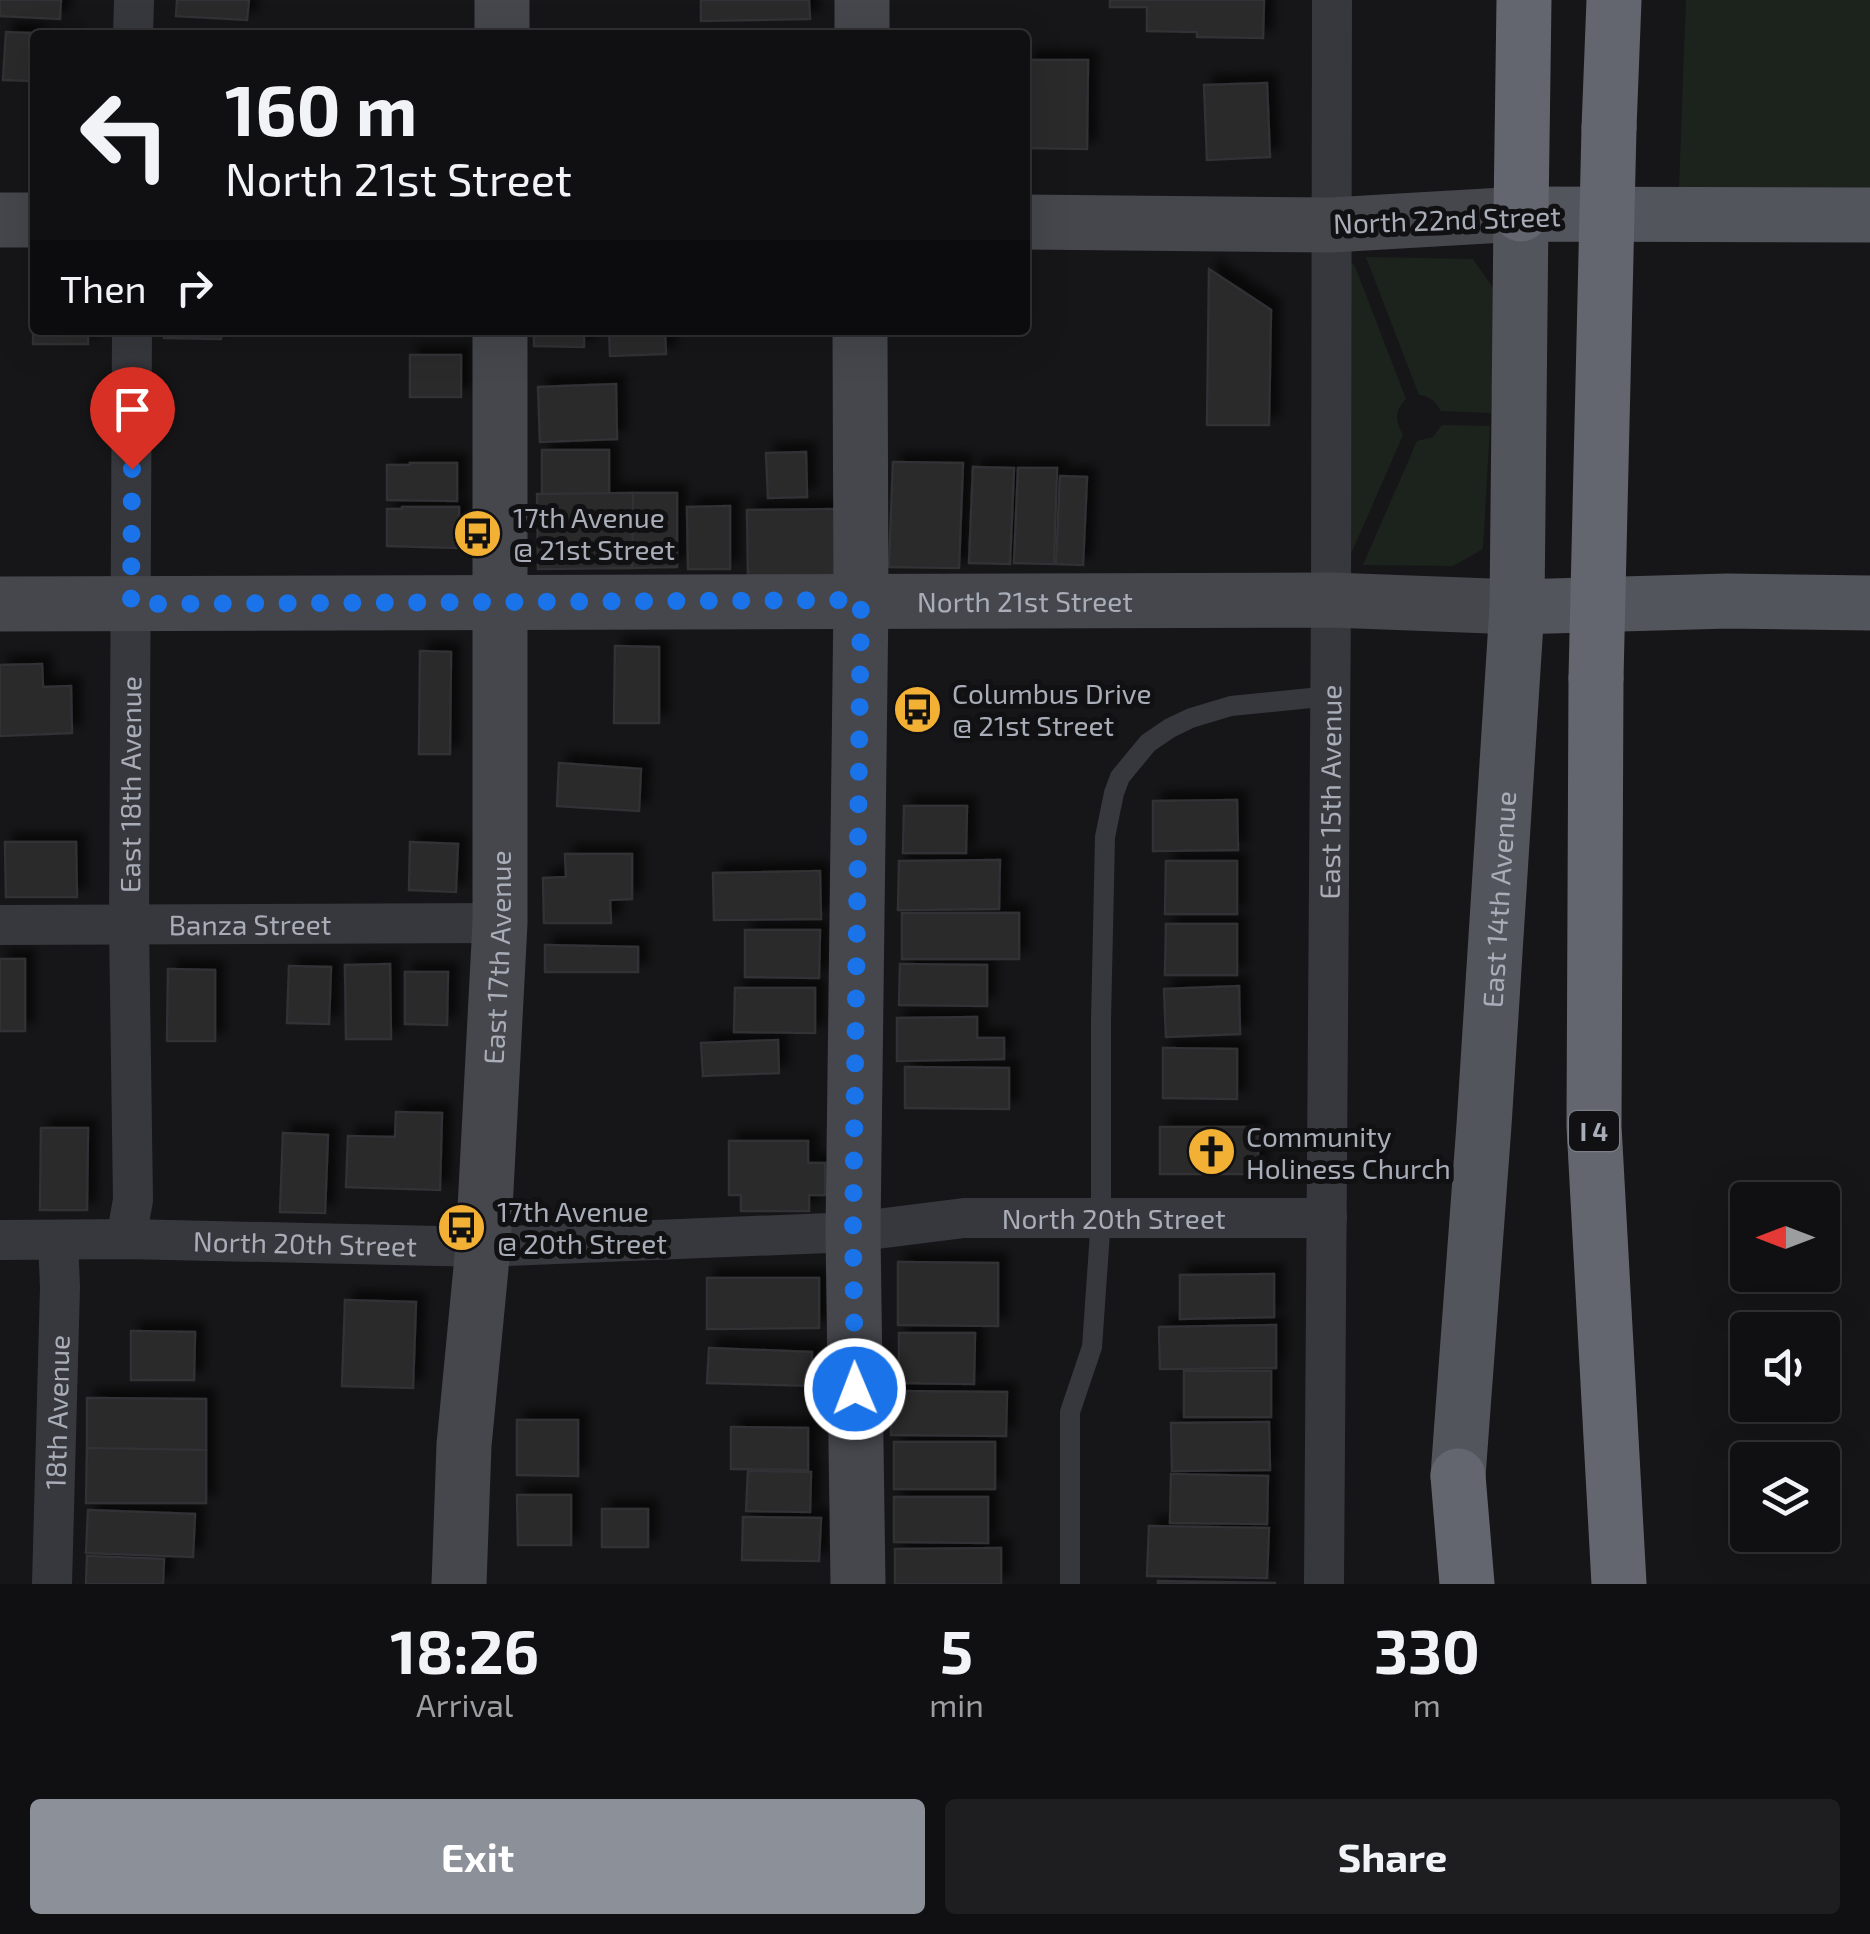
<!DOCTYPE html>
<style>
:root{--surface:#101012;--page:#1e1e20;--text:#f1f3f6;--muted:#9c9d9f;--line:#303032;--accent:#8c9099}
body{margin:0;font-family:"Exo 2",sans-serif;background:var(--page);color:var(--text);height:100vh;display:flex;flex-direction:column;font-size:38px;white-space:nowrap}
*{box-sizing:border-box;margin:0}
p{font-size:32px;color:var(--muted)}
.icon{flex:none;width:55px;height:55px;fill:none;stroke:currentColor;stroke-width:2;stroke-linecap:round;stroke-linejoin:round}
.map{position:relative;height:1584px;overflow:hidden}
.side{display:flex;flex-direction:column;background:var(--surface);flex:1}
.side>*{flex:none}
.top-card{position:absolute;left:30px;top:30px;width:1000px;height:305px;border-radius:10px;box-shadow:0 10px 40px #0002,0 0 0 2px var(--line);background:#101012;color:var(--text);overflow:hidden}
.needle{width:65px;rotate:270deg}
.buttons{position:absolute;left:1730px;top:1182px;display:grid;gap:20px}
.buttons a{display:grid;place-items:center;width:110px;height:110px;border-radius:10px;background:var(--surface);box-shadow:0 10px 40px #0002,0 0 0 2px var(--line);font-size:50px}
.pin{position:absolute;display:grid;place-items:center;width:85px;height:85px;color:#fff;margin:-102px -42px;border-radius:50% 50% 50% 0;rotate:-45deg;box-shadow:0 0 10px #0007}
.pin .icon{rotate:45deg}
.me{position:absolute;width:110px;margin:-55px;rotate:359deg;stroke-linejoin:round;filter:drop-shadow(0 0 8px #0008)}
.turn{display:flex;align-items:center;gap:35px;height:210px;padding:0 30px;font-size:45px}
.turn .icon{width:130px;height:130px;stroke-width:2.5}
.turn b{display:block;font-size:70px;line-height:85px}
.then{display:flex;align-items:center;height:95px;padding:0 30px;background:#0003;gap:20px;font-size:38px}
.eta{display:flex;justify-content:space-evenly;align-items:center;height:170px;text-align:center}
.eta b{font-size:60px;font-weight:700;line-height:70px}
.action{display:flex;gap:20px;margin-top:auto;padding:20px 30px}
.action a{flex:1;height:115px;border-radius:10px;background:var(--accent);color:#fff;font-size:40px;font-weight:700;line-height:115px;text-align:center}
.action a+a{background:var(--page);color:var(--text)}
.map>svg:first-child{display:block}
.green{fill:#1c231d}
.building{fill:#29292c;stroke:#303034;stroke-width:2.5;filter:url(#shadow)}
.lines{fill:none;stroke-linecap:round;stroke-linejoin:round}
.lane{stroke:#37383d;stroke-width:20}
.street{stroke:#37383d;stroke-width:40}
.secondary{stroke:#45474d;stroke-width:55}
.primary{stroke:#53555c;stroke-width:55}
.highway{stroke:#63666e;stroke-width:55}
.highway-bridge{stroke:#63666e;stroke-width:55}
.route{stroke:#1a73e8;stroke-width:18;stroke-dasharray:0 32.4}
.labels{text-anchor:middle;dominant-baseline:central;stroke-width:10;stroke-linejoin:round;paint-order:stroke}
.shield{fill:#111113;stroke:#7b7e86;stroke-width:2.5}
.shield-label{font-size:25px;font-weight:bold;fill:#a8adb8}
.street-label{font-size:28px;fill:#a8adb8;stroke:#111113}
.poi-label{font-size:28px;fill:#a8adb8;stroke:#111113;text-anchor:start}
</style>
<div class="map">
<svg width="1870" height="1584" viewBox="0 0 1870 1584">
<defs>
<filter id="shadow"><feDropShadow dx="9" dy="-9" stdDeviation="5" flood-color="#0009"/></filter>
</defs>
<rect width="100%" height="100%" fill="#161618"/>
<g class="green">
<polygon points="1686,0 1870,0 1870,192 1679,188"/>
<path d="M 1366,257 L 1473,259 L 1497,294 L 1491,413 L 1441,411 C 1436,402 1431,396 1419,395 Z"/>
<path d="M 1354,264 L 1406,399 C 1394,411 1395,421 1403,435 L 1347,563 L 1347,265 Z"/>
<polygon points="1442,425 1490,426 1483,549 1453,566 1363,565 1417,441 1433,437"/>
</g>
<g class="building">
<polygon points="0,0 61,0 60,19 0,16"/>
<polygon points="177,0 249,0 247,20 176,16"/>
<polygon points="701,0 809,0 810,19 701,21"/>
<polygon points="1110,0 1264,0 1263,38 1197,37 1197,32 1147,31 1147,7 1110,7"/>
<polygon points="6,32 79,35 35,35 35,81 3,80"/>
<polygon points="1025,60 1088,60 1087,149 1025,148"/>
<polygon points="1267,83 1270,157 1207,160 1204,85"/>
<polygon points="1209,269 1271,310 1269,425 1207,425"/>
<polygon points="34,273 35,330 88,330 88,344 33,344"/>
<polygon points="164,330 221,330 221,339 164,338"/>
<polygon points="270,330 343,330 343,335 270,334"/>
<polygon points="534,330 584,330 584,347 534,346"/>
<polygon points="609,330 665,330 666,354 610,356"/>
<rect x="410" y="355" width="51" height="42"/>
<polygon points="616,384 617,439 540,442 538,387"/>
<polygon points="542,450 609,450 609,493 542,494"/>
<polygon points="806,452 807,497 768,498 766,453"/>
<polygon points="893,462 963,463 959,568 889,567"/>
<polygon points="410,463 457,463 457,501 387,500 387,465 410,465"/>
<polygon points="973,467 1014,468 1010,564 969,563"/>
<polygon points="1018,468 1057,468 1054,564 1014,563"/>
<polygon points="1060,476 1087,477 1083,565 1056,564"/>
<polygon points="633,493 677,493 677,567 632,568"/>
<polygon points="633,493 632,568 538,569 537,494"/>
<polygon points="730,506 730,569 688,569 687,507"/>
<polygon points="402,507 459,507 459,548 387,546 387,509 402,509"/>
<polygon points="840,509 842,577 748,578 747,510"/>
<polygon points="615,646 659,647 659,723 614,723"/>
<polygon points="420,651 451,652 450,754 419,754"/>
<polygon points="42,664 43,687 71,686 72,733 0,736 0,665"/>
<polygon points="559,763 641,769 639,811 557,806"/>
<polygon points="1237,800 1238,850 1153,851 1153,801"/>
<polygon points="904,806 967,806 966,853 903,853"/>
<polygon points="5,842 76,842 77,897 6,897"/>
<polygon points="410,842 458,844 456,892 409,890"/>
<polygon points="565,854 632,854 632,899 610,900 611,923 544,923 543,878 566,877"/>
<polygon points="1000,860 999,909 898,910 899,861"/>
<polygon points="1166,861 1237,861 1237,914 1165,914"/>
<polygon points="820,871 821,919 714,920 713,873"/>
<rect x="902" y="913" width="117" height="46"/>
<polygon points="1166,924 1237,924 1237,975 1165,975"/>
<polygon points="745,930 820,930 819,978 745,977"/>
<polygon points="545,945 638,947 638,972 545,972"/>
<rect x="0" y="959" width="25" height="72"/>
<polygon points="390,964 391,1039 346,1039 345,965"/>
<polygon points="900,964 987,965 987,1006 899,1005"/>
<polygon points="289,966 331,967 329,1024 287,1023"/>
<polygon points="168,969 215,970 215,1041 167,1041"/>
<polygon points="405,972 448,972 447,1025 405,1024"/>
<polygon points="1239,986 1240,1034 1166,1037 1164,989"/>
<polygon points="735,988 815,988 815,1033 734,1032"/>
<polygon points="977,1017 977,1038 1004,1038 1004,1059 897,1061 897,1018"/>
<polygon points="778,1040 779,1073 703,1076 701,1043"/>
<polygon points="1163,1048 1237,1049 1237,1099 1163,1098"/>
<polygon points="905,1067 1009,1068 1009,1109 905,1108"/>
<polygon points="396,1112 442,1113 440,1190 346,1187 348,1136 395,1137"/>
<rect x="1160" y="1127" width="98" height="47"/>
<polygon points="41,1128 88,1128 87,1210 40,1210"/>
<polygon points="283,1133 328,1135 325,1213 280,1212"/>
<polygon points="729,1141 808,1141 808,1163 825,1163 825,1195 809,1195 809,1211 741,1211 741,1195 729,1195"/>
<polygon points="898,1262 998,1263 998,1326 898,1325"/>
<polygon points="1274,1274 1274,1317 1180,1319 1180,1275"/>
<polygon points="707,1278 819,1278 819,1328 707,1329"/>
<polygon points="345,1300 416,1302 413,1388 342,1386"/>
<polygon points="1276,1325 1276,1368 1160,1369 1159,1327"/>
<polygon points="131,1331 195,1332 194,1380 131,1380"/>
<polygon points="899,1333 975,1333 974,1384 899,1383"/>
<polygon points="709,1348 812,1352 811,1386 707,1383"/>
<rect x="1184" y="1371" width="87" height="46"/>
<polygon points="891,1391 1007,1392 1006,1436 891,1435"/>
<polygon points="87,1398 206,1399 206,1450 87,1448"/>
<polygon points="517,1420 578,1420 578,1476 517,1475"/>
<polygon points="1269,1422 1270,1470 1172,1471 1171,1423"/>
<polygon points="731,1427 808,1428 808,1470 731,1469"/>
<rect x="894" y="1442" width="101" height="47"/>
<polygon points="87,1448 206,1450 206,1503 86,1503"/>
<polygon points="748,1471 811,1472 810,1512 746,1511"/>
<polygon points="1171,1474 1268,1476 1267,1524 1170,1523"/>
<polygon points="517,1495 571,1495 571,1545 518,1545"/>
<polygon points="894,1497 988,1497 988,1543 894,1542"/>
<rect x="602" y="1509" width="46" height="38"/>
<polygon points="88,1510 195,1514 193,1557 86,1553"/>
<polygon points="743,1517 821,1518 819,1561 742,1560"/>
<polygon points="1149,1526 1269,1528 1267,1578 1147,1576"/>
<polygon points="1001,1548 1001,1584 895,1584 895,1549"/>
<polygon points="87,1556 164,1559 163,1584 86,1584"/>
<polygon points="1158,1581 1276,1583 1158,1584"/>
</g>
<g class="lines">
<polyline class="lane" points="1070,1584 1070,1412 1092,1347 1101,1218 1101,1021 1105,837 1114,793 1120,777 1148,743 1170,728 1191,718 1231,706 1331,696"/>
<g class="street">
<polyline points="133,35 134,0"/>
<path id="s1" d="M 0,925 L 500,923"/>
<path id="s2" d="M 126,1239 L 133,1200 L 129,925 L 132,330"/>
<path id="s3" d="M 0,1240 L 126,1239 L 483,1247 L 853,1232 L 964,1218 L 1327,1218"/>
<path id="s4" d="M 52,1584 L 60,1287 L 58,1240"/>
<path id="s5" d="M 1324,1584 L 1331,600 L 1332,0"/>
</g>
<g class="secondary">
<polyline points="502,35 502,0"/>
<polyline points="862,35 862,0"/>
<polyline points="0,220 35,220"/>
<polyline points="1025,222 1331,225 1521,214"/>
<path id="s6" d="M 0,604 L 1331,600 L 1517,607"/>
<path id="s7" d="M 459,1584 L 464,1445 L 483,1247 L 500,923 L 500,330"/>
<polyline points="858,1584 853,1232 861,601 860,330"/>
</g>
<g class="primary">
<polyline points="1517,607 1728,601 1870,603"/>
<path id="s8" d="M 1458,1476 L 1484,1125 L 1517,607 L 1521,214 L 1870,215"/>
</g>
<g class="highway">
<polyline points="1609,128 1614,0"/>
<polyline points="1521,214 1524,0"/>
<polyline points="1596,678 1594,1126 1619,1584"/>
<polyline points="1458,1476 1467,1584"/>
</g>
<polyline class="highway-bridge" points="1596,678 1609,128"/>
</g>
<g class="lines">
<polyline class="route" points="132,469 131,604 861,600 853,1232 855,1389"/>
</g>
<defs>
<symbol id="bus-disc" viewBox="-11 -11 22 22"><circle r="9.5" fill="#f2b134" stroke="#111113"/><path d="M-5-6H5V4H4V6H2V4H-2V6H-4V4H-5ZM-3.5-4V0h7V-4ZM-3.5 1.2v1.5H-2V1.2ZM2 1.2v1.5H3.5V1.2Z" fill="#111"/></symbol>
<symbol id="church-disc" viewBox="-11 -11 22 22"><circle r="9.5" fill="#f2b134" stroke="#111113"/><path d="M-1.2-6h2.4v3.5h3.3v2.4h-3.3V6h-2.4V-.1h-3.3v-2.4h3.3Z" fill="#111"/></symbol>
</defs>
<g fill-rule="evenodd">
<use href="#bus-disc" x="450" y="506" width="55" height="55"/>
<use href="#bus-disc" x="890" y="682" width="55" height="55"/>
<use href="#church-disc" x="1184" y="1124" width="55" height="55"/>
<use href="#bus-disc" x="434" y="1200" width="55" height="55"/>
</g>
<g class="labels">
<rect class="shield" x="1569" y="1111" width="50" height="40" rx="8"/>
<g class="shield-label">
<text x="1594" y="1131">I 4</text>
</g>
<g class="street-label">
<text transform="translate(1447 219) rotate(-2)">North 22nd Street</text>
<text stroke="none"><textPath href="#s6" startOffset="1025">North 21st Street</textPath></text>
<text stroke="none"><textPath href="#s2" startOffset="455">East 18th Avenue</textPath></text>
<text stroke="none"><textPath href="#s5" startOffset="792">East 15th Avenue</textPath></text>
<text stroke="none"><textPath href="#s8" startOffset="578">East 14th Avenue</textPath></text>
<text stroke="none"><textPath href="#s1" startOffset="250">Banza Street</textPath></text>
<text stroke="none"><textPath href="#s7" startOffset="628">East 17th Avenue</textPath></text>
<text stroke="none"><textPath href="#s3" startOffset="1115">North 20th Street</textPath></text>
<text stroke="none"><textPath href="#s3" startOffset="305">North 20th Street</textPath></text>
<text stroke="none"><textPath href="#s4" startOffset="172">18th Avenue</textPath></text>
</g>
<g class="poi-label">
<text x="513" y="517">17th Avenue<tspan x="513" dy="32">@ 21st Street</tspan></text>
<text x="952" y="693">Columbus Drive<tspan x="952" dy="32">@ 21st Street</tspan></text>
<text x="1246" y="1136">Community<tspan x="1246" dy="32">Holiness Church</tspan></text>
<text x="497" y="1211">17th Avenue<tspan x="497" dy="32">@ 20th Street</tspan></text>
</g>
</g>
</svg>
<div class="buttons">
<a><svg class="needle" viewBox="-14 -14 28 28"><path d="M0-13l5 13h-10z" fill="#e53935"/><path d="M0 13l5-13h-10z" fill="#9c9d9f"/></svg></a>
<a><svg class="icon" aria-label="sound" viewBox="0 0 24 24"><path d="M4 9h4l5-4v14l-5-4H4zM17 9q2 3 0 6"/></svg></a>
<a><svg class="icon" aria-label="layers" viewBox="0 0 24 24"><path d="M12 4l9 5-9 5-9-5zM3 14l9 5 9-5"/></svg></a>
</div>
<div class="pin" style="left:132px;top:469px;background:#d93025"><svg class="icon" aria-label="arrive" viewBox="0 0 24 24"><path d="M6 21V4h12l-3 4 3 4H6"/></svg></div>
<svg class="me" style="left:855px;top:1389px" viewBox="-20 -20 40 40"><circle r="17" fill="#1a73e8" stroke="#fff" stroke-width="3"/><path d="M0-11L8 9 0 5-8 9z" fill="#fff"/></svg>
<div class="top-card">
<div class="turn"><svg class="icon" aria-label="left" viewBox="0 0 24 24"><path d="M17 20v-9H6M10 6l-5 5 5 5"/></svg><div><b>160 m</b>North 21st Street</div></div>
<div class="then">Then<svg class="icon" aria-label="right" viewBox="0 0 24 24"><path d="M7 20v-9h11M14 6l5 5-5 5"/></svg></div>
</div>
</div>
<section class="side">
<div class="eta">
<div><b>18:26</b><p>Arrival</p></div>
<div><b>5</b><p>min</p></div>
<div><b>330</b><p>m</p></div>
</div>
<div class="action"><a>Exit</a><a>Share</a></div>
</section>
